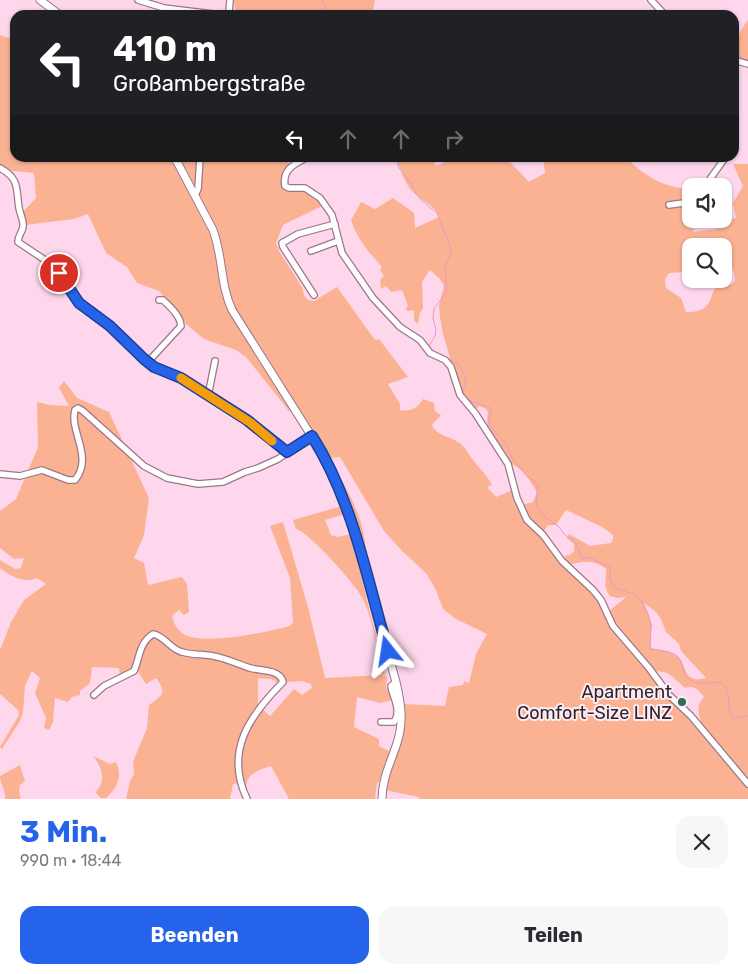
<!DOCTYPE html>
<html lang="de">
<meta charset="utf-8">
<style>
:root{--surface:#fff;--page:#f7f7f7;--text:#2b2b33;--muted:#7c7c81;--accent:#2563eb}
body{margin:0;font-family:Rubik,sans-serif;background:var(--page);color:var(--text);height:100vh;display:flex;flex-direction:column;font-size:19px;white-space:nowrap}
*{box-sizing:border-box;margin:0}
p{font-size:16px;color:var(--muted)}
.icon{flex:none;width:28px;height:28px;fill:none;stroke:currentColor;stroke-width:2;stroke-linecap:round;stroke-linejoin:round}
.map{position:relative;height:799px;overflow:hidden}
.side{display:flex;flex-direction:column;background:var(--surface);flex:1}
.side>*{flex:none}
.top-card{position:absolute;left:10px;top:10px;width:729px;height:152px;border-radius:15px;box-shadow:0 1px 4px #0004;background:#202124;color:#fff;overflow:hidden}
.controls{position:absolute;left:682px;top:178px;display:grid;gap:10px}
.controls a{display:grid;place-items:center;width:50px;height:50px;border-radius:10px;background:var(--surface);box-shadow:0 1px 4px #0004;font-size:25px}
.pin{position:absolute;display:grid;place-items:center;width:42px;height:42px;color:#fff;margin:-21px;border:2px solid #fff;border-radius:50%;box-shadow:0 1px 5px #0007}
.me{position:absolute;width:55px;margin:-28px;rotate:345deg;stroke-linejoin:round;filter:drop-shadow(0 0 4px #0008)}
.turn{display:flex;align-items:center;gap:18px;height:105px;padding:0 20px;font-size:22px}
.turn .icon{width:65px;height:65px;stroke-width:2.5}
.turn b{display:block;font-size:35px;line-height:42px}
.lanes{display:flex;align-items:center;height:48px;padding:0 20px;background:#0003;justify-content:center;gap:25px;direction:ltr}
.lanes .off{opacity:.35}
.round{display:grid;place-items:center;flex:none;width:52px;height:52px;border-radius:15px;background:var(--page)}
.summary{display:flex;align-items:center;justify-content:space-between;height:85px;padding:0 20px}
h1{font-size:30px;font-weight:700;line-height:38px;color:var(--accent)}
.button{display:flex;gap:10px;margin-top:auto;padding:10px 20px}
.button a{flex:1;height:58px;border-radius:15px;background:var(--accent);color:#fff;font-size:20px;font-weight:700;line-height:58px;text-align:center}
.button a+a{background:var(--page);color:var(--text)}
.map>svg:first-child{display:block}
.green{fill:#fbb292;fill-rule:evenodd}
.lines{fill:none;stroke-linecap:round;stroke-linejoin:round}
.stream{stroke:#e69ac6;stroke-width:1}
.minor-casing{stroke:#9a778a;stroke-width:8}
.major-casing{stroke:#9a778a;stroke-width:9}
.minor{stroke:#fff;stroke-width:5.5}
.major{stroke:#fff;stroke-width:7}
.route-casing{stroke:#184099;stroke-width:12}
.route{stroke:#2563eb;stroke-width:9}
.slow{stroke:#f59e0b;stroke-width:9}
.poi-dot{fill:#326b54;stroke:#fcecf4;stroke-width:2}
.labels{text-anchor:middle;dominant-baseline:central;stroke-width:4;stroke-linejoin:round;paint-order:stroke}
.poi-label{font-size:18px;fill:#31232b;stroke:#fcecf4;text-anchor:end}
</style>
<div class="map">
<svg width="748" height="799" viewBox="0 0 748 799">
<rect width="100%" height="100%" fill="#fed7ec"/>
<g class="green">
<polygon points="233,0 375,0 372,15 237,15"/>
<path d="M 748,20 L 748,61 L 738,58 C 737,40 737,35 748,20 Z"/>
<path d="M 0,35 L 15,40 L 15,158 L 171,158 L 208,224 L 199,197 L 202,158 L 281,158 L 291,165 L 283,184 L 295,189 L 311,192 L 324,205 L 283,225 L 276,243 L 279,251 L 302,287 L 304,295 L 308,300 L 314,301 L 337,287 L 375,340 L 379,339 L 408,377 L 388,384 L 400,404 L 400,410 C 412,412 417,408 423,399 L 434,403 L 435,411 L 441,415 L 432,425 C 437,436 449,436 458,442 C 465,446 468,454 473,460 C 480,470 486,473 492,485 L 487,487 L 496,497 L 513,490 L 526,520 L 596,595 L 612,626 L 704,731 C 700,719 694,707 704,697 C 698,690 695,685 685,688 C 672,677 671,671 653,671 L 613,626 L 607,613 L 626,597 L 618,598 L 610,596 C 602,585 607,581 606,569 C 595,559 582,561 569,565 L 564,556 L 570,555 L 574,551 L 574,544 L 567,538 L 569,534 L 590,546 L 611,543 L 613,539 L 613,535 L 602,527 L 566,510 L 556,525 L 548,525 L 543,533 L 531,523 L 522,505 L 533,502 L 537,492 C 532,483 520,464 509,464 L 490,434 L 487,421 L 488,412 L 486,409 L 479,406 L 476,409 L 461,395 L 449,361 L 450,358 L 443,334 L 440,317 L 439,306 L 444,286 L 440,279 L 430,270 L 422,282 L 423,308 L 420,313 L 418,323 L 417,324 L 414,320 L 414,310 L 407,311 L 406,308 L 408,306 L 402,290 L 391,292 L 386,286 L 381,289 L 380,280 L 384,276 L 380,270 L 382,267 C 369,253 357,238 351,220 L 361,202 L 375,209 L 393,198 L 414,213 L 415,228 L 439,217 C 435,205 422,201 414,193 C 405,185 400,169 397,158 L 432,158 L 436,166 L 443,163 L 450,158 L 506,158 L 529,182 L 545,173 L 543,158 L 626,158 C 648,178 661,186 691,190 L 691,219 L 695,219 L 693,232 L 716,229 L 717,223 L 736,218 L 733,203 L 743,186 L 733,164 L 748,164 L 748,799 L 419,799 L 419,797 L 384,790 L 403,704 L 445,706 L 449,687 L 463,685 L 464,681 L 469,683 L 476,654 L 487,634 L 456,619 L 443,609 L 436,590 L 426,573 L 403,552 L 384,531 L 340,457 L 330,458 L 318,440 L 275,382 L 275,384 L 291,409 L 291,411 L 289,411 L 246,357 L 236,350 L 204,339 L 186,324 L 159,291 L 137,283 L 127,267 L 106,253 L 88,214 L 74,219 L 25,225 L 22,213 L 36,198 L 34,173 L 4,170 L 0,167 ZM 691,246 L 724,246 L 724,260 C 732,264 735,272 735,281 L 731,285 L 722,280 C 706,291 718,313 686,312 L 681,298 L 666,288 L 665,279 L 669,273 L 685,272 L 691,270 ZM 644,603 L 656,612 L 661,619 L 666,632 L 679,644 L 681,651 L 706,678 C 682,684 688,665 678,657 C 670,650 661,650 651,648 L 650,641 L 652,624 Z"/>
<polygon points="179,158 199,158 196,188"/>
<path d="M 64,381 L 77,398 L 109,412 L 149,498 L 144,535 L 134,558 L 144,563 L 148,585 L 182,577 L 187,584 L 189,612 L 184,615 L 179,610 L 172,616 C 174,623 176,628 182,633 C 201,647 267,632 290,626 L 293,622 L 290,578 L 270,526 L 283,522 L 308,607 L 325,678 L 382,675 C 382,660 370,613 363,599 C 357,586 310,533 296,529 L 293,520 L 342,506 L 345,514 L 325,520 L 331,535 L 338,537 L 351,534 L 385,674 L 382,676 L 387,676 L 386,688 L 391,693 L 393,700 L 380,703 L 357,697 L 354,727 L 379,739 L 379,746 L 391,752 L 379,782 L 377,783 L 375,799 L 289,799 L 271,766 C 252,772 240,778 250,799 L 248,799 C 234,768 240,734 261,708 L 270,716 L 294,689 L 302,695 L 312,688 L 311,684 L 302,681 L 285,682 L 282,675 L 278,672 L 255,668 L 213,655 L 213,658 L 254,670 L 274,673 L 281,679 L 278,683 L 271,679 L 258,678 L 258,706 L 244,728 L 238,752 L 237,769 L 239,783 L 233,784 L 230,799 L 126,799 L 130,781 L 134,774 L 133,762 L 147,728 L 149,705 C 163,695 167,693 156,678 L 146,684 L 137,670 L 132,669 L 120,675 L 119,668 L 92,667 L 90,683 L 80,691 L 80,695 L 72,697 L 68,702 L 55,698 L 53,722 L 49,730 L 44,728 L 46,718 L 35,693 L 40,678 L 32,671 L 25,686 L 23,712 L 20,721 L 2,749 L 0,747 L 19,715 L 18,710 L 0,694 L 0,650 L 11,622 L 24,600 L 46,584 L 37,578 C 24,584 10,576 0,568 L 0,560 L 15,569 L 21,568 L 24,558 L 14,559 L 0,548 L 0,511 L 16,499 L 38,447 L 37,402 L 50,405 L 69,406 L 59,388 Z"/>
<path d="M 338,474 C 346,488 354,502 359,517 C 366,537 367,559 371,580 Z"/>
<path d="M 93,756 L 110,764 L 116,762 C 123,776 117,789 106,798 L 101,798 L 95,792 C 107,783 102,766 93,756 Z"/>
<path d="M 20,765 L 25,781 L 20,785 L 19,791 L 21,799 L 5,799 C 6,791 0,784 0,776 Z"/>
</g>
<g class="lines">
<g class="stream">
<polyline points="322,0 325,7 324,15"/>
<path d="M 396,158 L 399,168 L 412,184 L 415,192 L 420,199 L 437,213 L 452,251 L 445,266 L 447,291 L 434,309 L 433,318 L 436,330 L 435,336 L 429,346 C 438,361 462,355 465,379 C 466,384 463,389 462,394"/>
<path d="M 468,400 L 489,407 L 491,410 L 489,422 L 491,427 L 506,444 L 512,458 L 527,476 L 538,485 L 536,503 L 542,515 L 559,527 L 564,534 L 576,543 L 581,558 L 590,558 L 610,567 L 610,579 L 615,588 L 633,594 L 642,601 L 648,614 L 651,626 L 650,649 C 659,651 669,650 677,656 C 684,663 681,674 690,680 C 699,686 712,681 722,683 C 734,695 724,708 733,718 L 748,716"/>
</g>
<defs>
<g id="minor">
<polyline points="138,0 164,8 221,15"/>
<polyline points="651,0 665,15"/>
<polyline points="225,15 229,13 230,0"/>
<polyline points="734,60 748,64"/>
<path d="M 306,158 C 294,164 282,170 285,186 L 289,188 L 305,188 L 320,198 L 332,215 L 342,253 L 373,298 L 400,327 L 420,340 L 430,353 L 445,360 L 451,367 L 460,395 L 475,413 L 508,464 L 517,498 L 527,520 L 543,535 L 562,561 L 593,590 L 601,600 L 613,626 L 649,668 L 669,695 L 691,716 L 748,784"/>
<path d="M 0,168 C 20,179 16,189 19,208 C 20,214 24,221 23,227 C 22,233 18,235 18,242 L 51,264 L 79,303 L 110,326 L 147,363 L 181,378 L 247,420 L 287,452"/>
<polyline points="712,186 710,179 725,158"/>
<polyline points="195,195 198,189 200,158"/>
<polyline points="669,205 691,202"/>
<polyline points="311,251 338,241"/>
<polyline points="314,295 283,247 282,243 298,234 335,224"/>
<path d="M 147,363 L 181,326 C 180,315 170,307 163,300 L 159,300"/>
<polyline points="208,396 215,361"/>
<path d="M 0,474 L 20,476 L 42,470 L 68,480 L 75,480 C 94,457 69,431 75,410 L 78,408 L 83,411 L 144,466 L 167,478 L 198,484 L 223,482 L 245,472 L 258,468 L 278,459 L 312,436"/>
<path d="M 94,695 L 104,686 L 134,671 C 140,657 139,643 153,634 C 165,636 170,649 182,652 C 192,655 203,654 213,656 C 225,658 238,664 250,668 C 261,671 280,669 283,682 C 250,715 224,751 247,799"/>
<path d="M 381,722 L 394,722 C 402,710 393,698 391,686 L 396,682"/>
</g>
<g id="major">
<polyline points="40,0 60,15"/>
<path d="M 175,158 L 213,230 C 223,256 220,284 232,310 L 314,440 L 338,486 L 352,523 L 396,682 C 401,703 404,722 397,743 C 391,762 382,778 382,799"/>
</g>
</defs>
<use href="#minor" class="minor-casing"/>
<use href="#major" class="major-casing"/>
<use href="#minor" class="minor"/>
<use href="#major" class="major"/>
</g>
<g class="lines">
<defs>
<path id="route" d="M 59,273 L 79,303 L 110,326 L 144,359 L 154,367 L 181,378 L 247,420 L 287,452 L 312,436 C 353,501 367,579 388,651"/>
</defs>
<use href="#route" class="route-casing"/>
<use href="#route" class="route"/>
<polyline class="slow" points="181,378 251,423 272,441"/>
</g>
<circle class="poi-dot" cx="682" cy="702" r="5"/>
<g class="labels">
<g class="poi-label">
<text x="672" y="692">Apartment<tspan x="672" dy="21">Comfort-Size LINZ</tspan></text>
</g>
</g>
</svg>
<div class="controls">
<a><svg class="icon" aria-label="sound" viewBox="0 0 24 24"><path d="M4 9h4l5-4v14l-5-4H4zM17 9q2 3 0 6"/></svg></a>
<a><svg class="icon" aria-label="search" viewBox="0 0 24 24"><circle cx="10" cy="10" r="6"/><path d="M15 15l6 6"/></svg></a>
</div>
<div class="pin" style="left:59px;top:273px;background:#d93025"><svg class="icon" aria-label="arrive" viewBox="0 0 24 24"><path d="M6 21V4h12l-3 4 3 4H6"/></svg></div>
<svg class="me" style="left:388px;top:651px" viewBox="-20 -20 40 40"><path d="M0-17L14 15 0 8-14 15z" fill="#2563eb" stroke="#fff" stroke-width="4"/></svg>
<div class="top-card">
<div class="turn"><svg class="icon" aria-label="left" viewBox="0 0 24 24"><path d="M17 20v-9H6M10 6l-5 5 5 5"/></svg><div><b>410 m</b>Großambergstraße</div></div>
<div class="lanes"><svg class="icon" aria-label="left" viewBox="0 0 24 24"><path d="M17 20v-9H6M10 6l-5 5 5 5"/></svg><svg class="icon off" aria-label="ahead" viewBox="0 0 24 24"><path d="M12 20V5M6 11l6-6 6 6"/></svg><svg class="icon off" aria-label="ahead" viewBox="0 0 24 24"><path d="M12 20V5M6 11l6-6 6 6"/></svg><svg class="icon off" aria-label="right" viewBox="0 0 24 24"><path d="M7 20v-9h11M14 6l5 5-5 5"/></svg></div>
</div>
</div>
<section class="side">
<div class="summary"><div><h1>3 Min.</h1><p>990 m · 18:44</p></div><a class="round"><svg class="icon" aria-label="close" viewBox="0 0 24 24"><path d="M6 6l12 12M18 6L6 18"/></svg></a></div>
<div class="button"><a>Beenden</a><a>Teilen</a></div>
</section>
